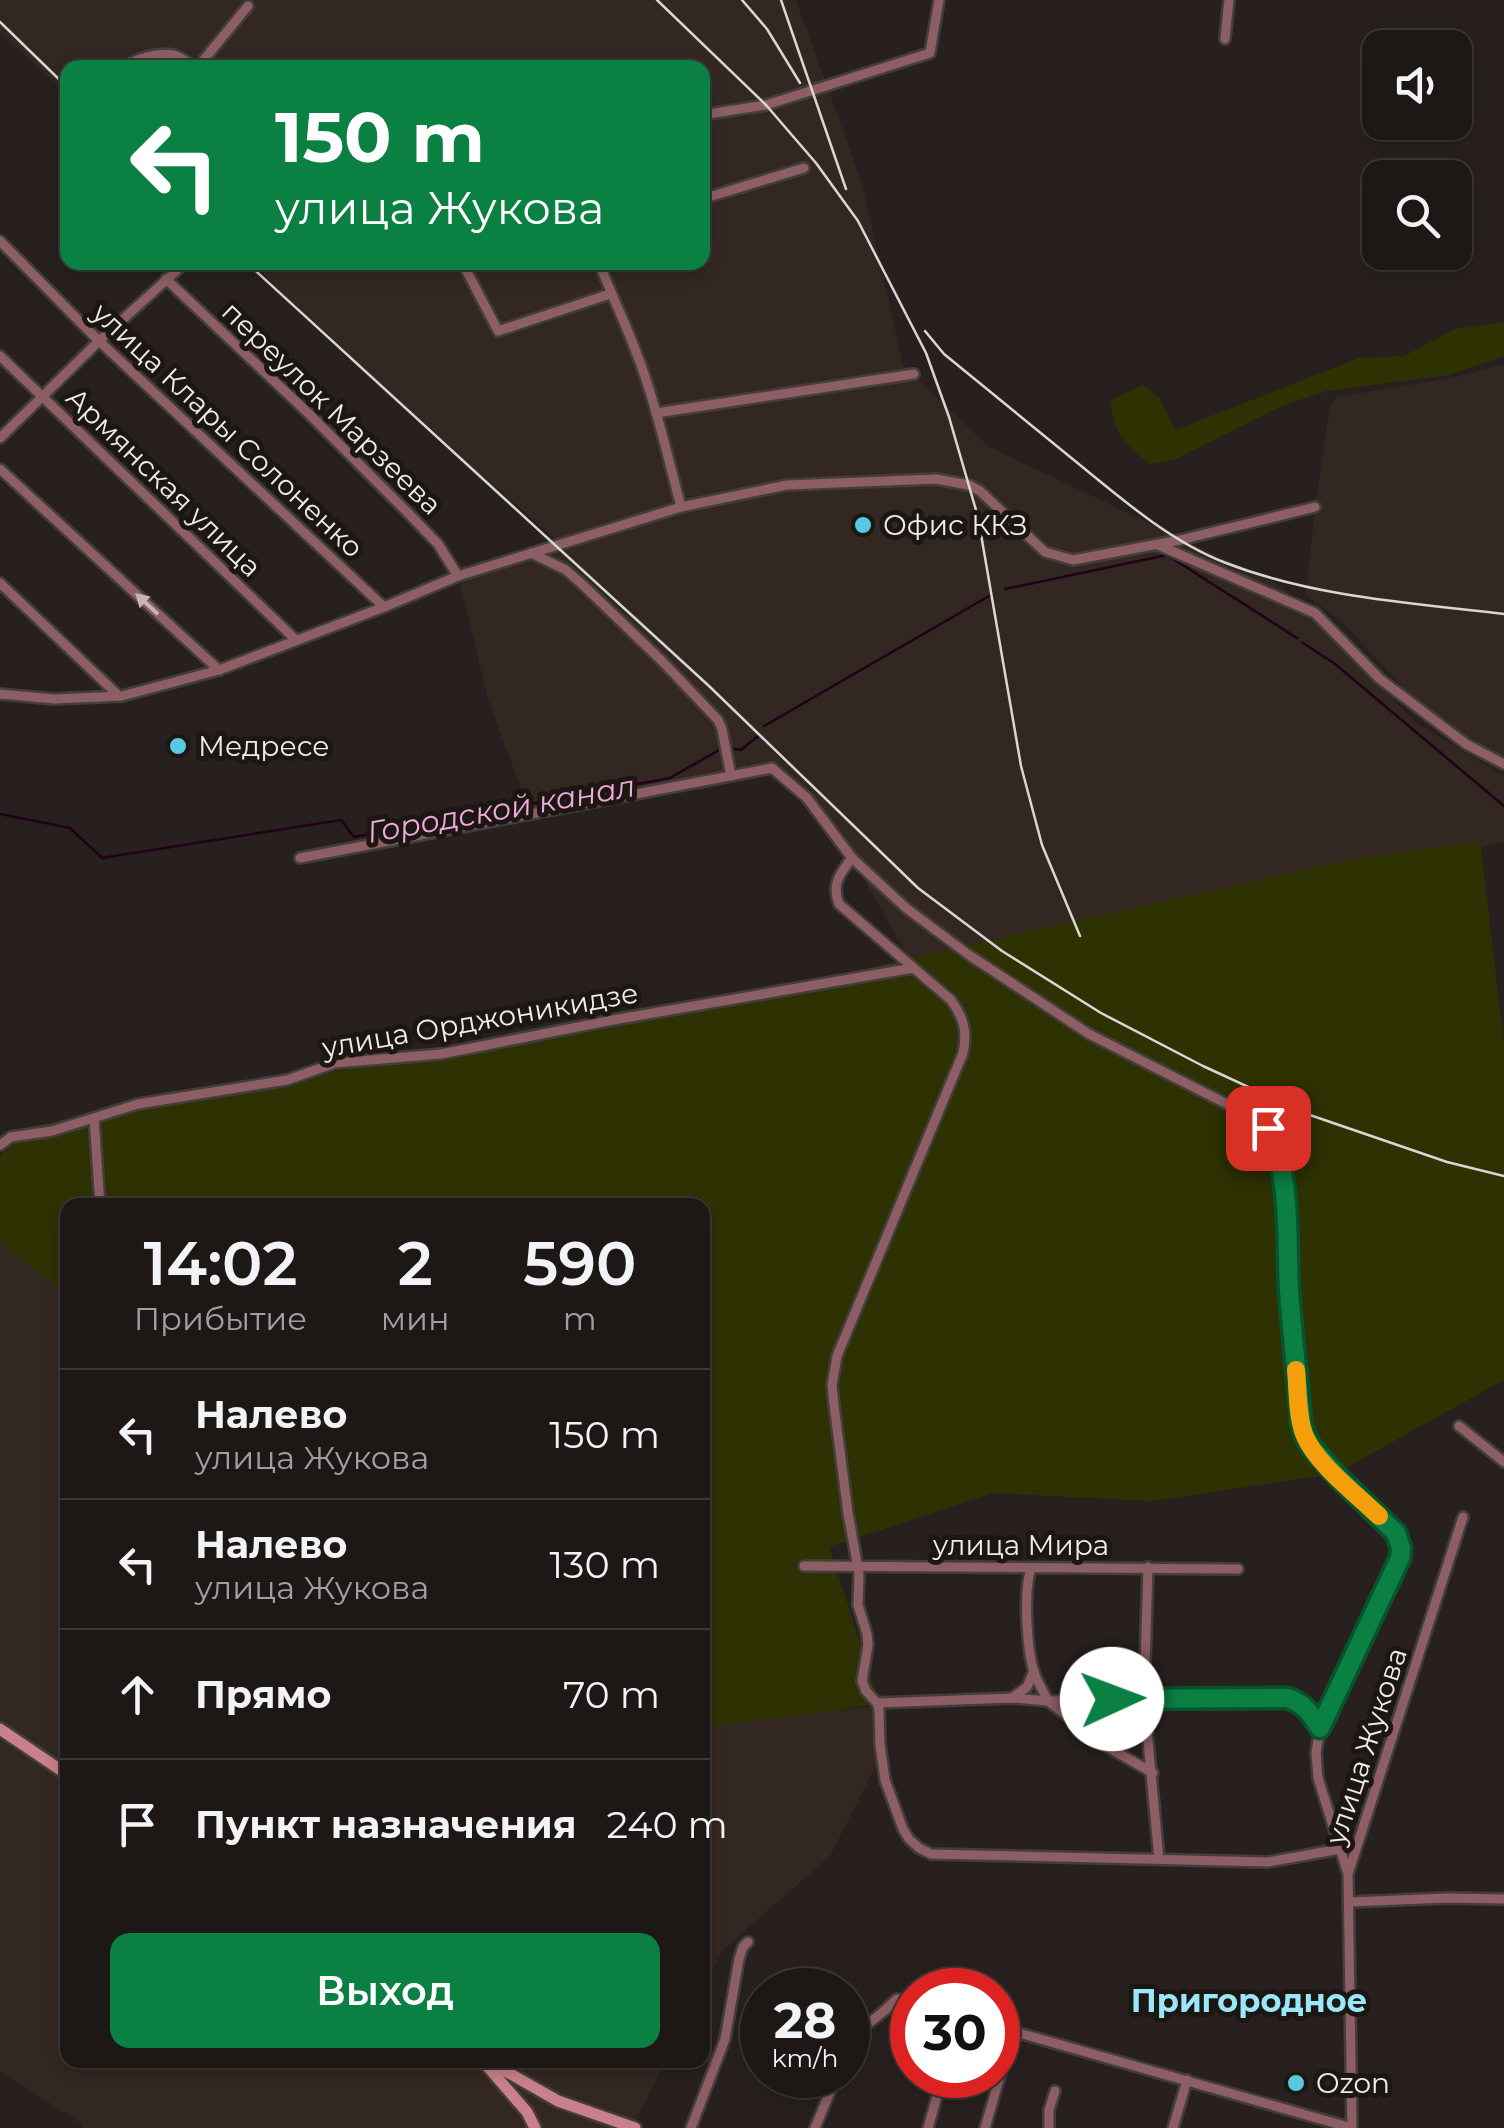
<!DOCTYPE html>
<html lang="ru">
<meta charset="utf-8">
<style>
:root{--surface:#1d1816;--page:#2a2523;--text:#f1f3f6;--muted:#a0a0a1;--line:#3b3735;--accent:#0b8043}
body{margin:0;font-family:Montserrat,sans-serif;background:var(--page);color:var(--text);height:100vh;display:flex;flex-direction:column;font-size:38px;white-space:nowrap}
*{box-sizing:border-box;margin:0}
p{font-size:32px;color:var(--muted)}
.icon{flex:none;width:55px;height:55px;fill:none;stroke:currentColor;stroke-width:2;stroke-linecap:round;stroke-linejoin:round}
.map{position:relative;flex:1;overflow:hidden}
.details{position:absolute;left:60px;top:1198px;width:650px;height:870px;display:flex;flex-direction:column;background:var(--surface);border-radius:20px;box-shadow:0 5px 15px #0003,0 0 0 2px var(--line)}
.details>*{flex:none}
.top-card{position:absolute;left:60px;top:60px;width:650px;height:210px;border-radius:20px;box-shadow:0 5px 15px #0003,0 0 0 2px var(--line);background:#0b8043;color:#fff;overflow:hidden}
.buttons{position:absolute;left:1362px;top:30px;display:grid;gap:20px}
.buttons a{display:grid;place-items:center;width:110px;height:110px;border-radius:20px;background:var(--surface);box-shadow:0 5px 15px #0003,0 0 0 2px var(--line);font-size:50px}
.speed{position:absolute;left:740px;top:1968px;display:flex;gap:20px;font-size:50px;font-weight:700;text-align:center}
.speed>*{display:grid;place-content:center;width:130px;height:130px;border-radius:50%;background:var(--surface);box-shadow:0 5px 15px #0003,0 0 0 2px var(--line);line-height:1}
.speed small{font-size:25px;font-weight:400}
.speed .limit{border:15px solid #d22;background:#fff;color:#111}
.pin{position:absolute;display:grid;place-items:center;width:85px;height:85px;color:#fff;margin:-42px;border-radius:20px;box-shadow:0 5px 15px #0006}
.me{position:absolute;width:110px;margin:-55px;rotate:88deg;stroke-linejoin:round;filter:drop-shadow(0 0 8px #0008)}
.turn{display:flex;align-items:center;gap:35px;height:210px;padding:0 50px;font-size:45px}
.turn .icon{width:130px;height:130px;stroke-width:2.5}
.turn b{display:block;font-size:70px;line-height:85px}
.eta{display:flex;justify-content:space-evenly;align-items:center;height:170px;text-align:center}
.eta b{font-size:60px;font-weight:600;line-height:70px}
.primary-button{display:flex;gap:20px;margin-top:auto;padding:20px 50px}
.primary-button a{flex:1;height:115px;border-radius:20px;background:var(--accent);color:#fff;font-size:40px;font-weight:600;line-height:115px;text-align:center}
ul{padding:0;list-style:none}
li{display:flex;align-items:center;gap:30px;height:130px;padding:0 50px;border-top:2px solid var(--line)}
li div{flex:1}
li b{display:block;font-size:38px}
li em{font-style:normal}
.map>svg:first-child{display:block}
.built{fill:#332721}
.green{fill:#2e3102}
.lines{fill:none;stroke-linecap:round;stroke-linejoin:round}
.stream{stroke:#21001a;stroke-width:2.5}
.street-casing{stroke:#433d3b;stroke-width:14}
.secondary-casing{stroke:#433d3b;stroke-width:16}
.street{stroke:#8d5f64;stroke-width:9}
.secondary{stroke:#ca808a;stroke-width:11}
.rail{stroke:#dad6d4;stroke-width:2.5}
.oneway{fill:#c8b4b4}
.route-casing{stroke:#07532c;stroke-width:25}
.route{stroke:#0b8043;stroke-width:18}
.slow{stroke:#f59e0b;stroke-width:18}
.poi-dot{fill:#58c9e3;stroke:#1d1714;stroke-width:4}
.labels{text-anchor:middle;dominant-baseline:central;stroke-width:10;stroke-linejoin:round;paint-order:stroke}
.street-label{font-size:28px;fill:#f0ecea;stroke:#1d1714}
.poi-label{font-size:28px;fill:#f0ecea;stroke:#1d1714;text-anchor:start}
.water-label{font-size:30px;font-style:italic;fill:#f0a9dc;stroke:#1d1714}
.quarter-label{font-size:32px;font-weight:bold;fill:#9ae7fa;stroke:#1d1714}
</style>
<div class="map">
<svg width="1504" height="2128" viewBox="0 0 1504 2128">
<rect width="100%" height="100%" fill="#27201e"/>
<g class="built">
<polygon points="0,0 796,0 862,183 903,365 988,446 1283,587 1415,722 1504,776 1504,842 919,976 852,858 772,769 530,813 489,702 458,576 557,541 361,370 252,263 702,262 702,68 68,68 67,93 0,33"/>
<polygon points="1504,364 1504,761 1426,713 1343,623 1306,595 1315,507 1330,406 1337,397 1452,378"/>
<polygon points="0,1239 67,1291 68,2060 666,2060 632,2128 81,2128 82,2124 0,2071"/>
<polygon points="878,1706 876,1766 830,1856 722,1951 703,1988 703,1723"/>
</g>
<g class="green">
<path d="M 1504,322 L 1504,356 L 1449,375 L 1326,391 L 1282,406 L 1176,459 L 1150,464 C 1125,445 1113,434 1111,400 L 1143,385 L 1160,398 L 1175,430 L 1359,358 L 1404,356 L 1455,329 Z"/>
<polygon points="1480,841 1504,1043 1504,1380 1335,1474 1152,1501 993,1493 829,1547 880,1704 703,1728 702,1205 68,1205 67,1295 0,1243 0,1156 27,1127 752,996 932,953 1353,859"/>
</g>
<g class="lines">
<g class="stream">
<polyline points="1005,589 1167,555 1297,638"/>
<polyline points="1303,643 1335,664 1504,806"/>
<polyline points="764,726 989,596"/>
<polyline points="729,748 741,750 758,736"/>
<polyline points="0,814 70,828 102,858 341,820 354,837 670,778 719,750"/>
</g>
<defs>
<g id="street">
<polyline points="1225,39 1229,0"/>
<path d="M 124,68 C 136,58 159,52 174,55 C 181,57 190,64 197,68"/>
<polyline points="197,68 248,6"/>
<polyline points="702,115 766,105 930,53 939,0"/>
<polyline points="702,199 804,168"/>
<polyline points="0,241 99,341 384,607"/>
<polyline points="462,262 498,331 610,294"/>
<path d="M 599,262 C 610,292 624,320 635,349 C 655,400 667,454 681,507"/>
<polyline points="166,279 307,412 408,513 438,544 458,576"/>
<polyline points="0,356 296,640"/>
<polyline points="656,413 914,374"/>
<polyline points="0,438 99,341 186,262"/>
<polyline points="0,469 219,670"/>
<polyline points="1158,545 1315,613 1380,679 1466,744 1504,764"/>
<polyline points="531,553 566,570 585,587 663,662 718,720 722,729 731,776"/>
<polyline points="0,583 119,696"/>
<polyline points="0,694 54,699 122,696 219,670 384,607 458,576 681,507 787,485 936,479 969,485 980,491 1045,552 1073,560 1180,540 1315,507"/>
<path d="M 300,858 L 772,768 L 807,798 L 852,858 L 906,908 L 969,955 L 1089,1034 L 1225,1103 L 1256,1116 L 1268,1128 L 1276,1143 L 1283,1175 L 1289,1295 L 1301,1423 C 1311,1461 1350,1489 1378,1515 C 1385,1522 1395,1530 1399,1539 C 1404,1550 1399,1560 1395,1570 L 1320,1728 L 1316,1753 L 1318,1778 L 1348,1874 L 1352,2128"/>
<path d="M 852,858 C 840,873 831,885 839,904 L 951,1000 C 963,1017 968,1031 963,1053 L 837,1356 L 832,1385 L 834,1405 L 848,1513 L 859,1574 L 858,1605 L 867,1634 L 868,1645 L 862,1681 L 866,1691 L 877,1703 L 879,1710 L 880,1745 L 885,1780 L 903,1829 L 909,1839 L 919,1848 L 931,1854 L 1268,1862 L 1340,1849"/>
<polyline points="94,1118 100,1205"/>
<polyline points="0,1145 11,1137 52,1131 138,1104 287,1080 335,1063 441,1054 613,1020 913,968"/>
<polyline points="1459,1426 1504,1462"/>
<polyline points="804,1566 1238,1569"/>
<polyline points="1148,1567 1144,1698 1159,1859"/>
<path d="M 1031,1569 C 1023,1591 1027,1650 1034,1672 C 1037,1682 1044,1692 1048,1701 L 1287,1697 C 1304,1703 1311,1714 1320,1728"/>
<polyline points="1012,1698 1027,1687 1034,1671"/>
<polyline points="877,1703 1012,1698 1048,1701 1104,1745 1153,1773"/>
<polyline points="1349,1871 1463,1517"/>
<polyline points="1350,1902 1447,1898 1504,1899"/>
<polyline points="998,2027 1352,2128"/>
<path d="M 848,2050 C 859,2024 865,2028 884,2011 C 889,2007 892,2003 897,1999 L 912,2002"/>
<polyline points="691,2128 725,2039 739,1959 743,1947 748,1942"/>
<polyline points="815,2128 837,2075"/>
<polyline points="928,2128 943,2075"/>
<polyline points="985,2128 1013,2031"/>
<polyline points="1049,2128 1049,2110 1055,2091"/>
<polyline points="1173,2128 1187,2080"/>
</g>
<g id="secondary">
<polyline points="0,1729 68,1775"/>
<polyline points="486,2060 558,2101 635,2128"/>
<polyline points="488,2067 527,2112 535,2128"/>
</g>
</defs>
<use href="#street" class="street-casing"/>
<use href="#secondary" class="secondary-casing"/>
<use href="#street" class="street"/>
<use href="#secondary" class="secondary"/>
<g class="rail">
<polyline points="657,0 766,105 816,163 858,221 926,353 949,417 978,517 1021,766 1042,845 1080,936"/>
<polyline points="742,0 767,29 800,83"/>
<polyline points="781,0 846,189"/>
<polyline points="0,22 68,88"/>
<polyline points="246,262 709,686 918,888 1002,951 1101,1013 1203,1066 1307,1114 1447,1162 1504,1176"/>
<path d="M 925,331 L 944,354 C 989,391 1035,428 1080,465 C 1125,502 1172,542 1226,563 C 1314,597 1411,603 1504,614"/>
</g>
</g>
<defs><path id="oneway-solid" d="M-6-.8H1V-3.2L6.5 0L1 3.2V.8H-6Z" transform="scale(2.5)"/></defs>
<use class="oneway" href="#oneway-solid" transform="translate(147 604) rotate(-137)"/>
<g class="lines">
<defs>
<path id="route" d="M 1112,1699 L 1287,1698 C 1304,1703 1311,1714 1320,1728 L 1400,1558 L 1401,1548 L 1396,1533 L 1337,1476 L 1312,1448 L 1305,1436 L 1301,1423 C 1298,1379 1292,1335 1289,1290 C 1286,1237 1292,1177 1268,1128"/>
</defs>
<use href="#route" class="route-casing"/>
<use href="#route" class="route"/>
<path class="slow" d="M 1296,1370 C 1298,1390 1297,1415 1304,1434 C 1315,1463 1356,1494 1379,1516"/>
</g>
<g class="poi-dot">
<circle cx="863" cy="525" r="10"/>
<circle cx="178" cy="746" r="10"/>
<circle cx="1296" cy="2083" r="10"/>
</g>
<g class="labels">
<g class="street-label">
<text transform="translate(332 408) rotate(44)">переулок Марзеева</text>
<text transform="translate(228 430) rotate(43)">улица Клары Солоненко</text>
<text transform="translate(164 482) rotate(44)">Армянская улица</text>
<text transform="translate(480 1020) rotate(-10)">улица Орджоникидзе</text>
<text x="1021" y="1545">улица Мира</text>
<text transform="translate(1366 1746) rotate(-72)">улица Жукова</text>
</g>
<g class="poi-label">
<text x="883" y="525">Офис ККЗ</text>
<text x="198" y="746">Медресе</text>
<text x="1316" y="2083">Ozon</text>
</g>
<g class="water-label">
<text transform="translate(501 809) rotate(-10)">Городской канал</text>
</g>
<g class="quarter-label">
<text x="1249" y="2000">Пригородное</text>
</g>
</g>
</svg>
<div class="buttons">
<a><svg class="icon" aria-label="sound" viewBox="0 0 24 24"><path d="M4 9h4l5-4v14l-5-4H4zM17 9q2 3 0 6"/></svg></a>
<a><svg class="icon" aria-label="search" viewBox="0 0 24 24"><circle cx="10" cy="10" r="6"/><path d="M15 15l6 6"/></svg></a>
</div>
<div class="speed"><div>28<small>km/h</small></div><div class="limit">30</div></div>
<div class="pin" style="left:1268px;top:1128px;background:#d93025"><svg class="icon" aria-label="arrive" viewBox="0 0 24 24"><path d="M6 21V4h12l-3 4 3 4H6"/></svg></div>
<svg class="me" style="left:1112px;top:1699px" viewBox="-20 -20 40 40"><circle r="19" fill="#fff"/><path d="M0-13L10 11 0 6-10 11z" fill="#0b8043"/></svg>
<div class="top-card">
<div class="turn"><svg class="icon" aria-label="left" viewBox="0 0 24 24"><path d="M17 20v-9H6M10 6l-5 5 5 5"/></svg><div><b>150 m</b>улица Жукова</div></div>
</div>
<section class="details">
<div class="eta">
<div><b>14:02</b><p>Прибытие</p></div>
<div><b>2</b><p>мин</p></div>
<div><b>590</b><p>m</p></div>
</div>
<ul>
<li><svg class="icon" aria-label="left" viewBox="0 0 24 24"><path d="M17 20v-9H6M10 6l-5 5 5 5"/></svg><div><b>Налево</b><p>улица Жукова</p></div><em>150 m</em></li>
<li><svg class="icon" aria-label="left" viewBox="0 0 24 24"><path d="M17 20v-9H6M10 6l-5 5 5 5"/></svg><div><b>Налево</b><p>улица Жукова</p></div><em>130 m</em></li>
<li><svg class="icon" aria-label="ahead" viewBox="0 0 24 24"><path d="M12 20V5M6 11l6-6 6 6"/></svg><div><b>Прямо</b></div><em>70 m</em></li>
<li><svg class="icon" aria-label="arrive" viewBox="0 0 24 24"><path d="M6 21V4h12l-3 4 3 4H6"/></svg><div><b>Пункт назначения</b></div><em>240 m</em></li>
</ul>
<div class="primary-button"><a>Выход</a></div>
</section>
</div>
